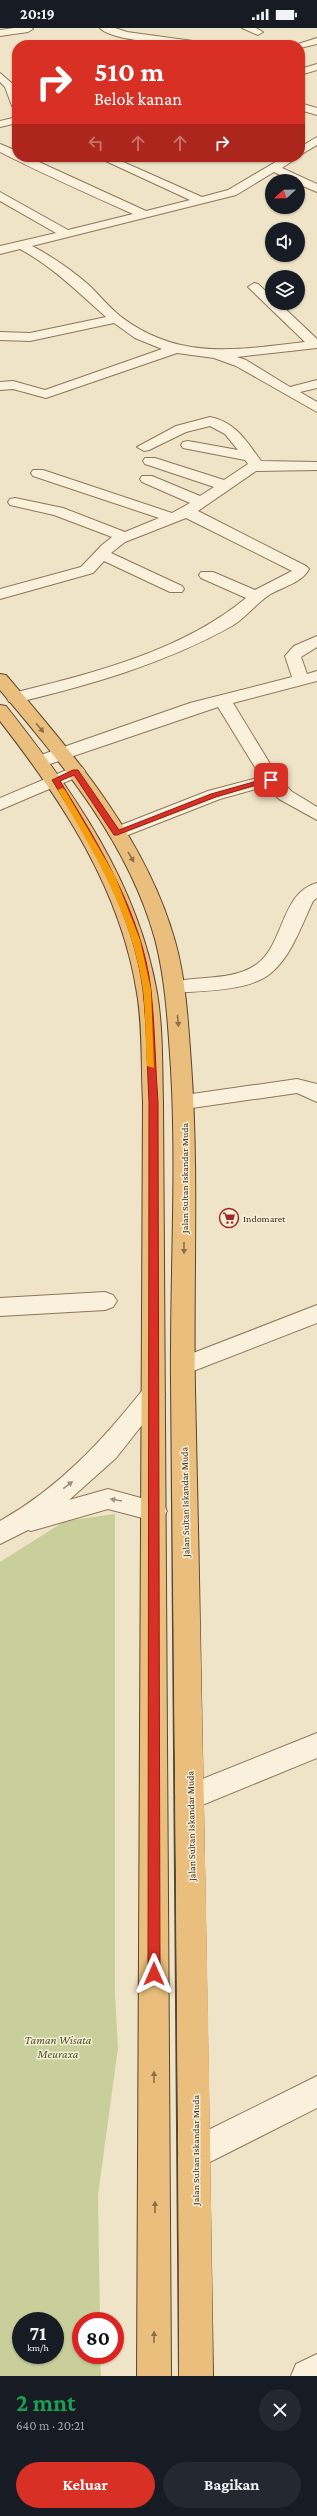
<!DOCTYPE html>
<html lang="id">
<meta charset="utf-8">
<style>
:root{--surface:#171b24;--page:#242831;--text:#f1f3f6;--muted:#9ea1a6;--accent:#d93025}
body{margin:0;font-family:"Crimson Pro",serif;background:var(--page);color:var(--text);height:100vh;display:flex;flex-direction:column;font-size:15px;white-space:nowrap}
*{box-sizing:border-box;margin:0}
p{font-size:13px;color:var(--muted)}
.icon{flex:none;width:22px;height:22px;fill:none;stroke:currentColor;stroke-width:2;stroke-linecap:round;stroke-linejoin:round}
.map{position:relative;height:2348px;overflow:hidden}
.sheet{display:flex;flex-direction:column;background:var(--surface);flex:1}
.sheet>*{flex:none}
.top-card{position:absolute;left:12px;top:12px;width:293px;height:122px;border-radius:16px;box-shadow:0 1px 3px #0004;background:#d93025;color:#fff;overflow:hidden}
.needle{width:26px;rotate:248deg}
.fabs{position:absolute;left:265px;top:146px;display:grid;gap:8px}
.fabs a{display:grid;place-items:center;width:40px;height:40px;border-radius:50%;background:var(--surface);box-shadow:0 1px 3px #0004;font-size:20px}
.speed{position:absolute;left:12px;top:2284px;display:flex;gap:8px;font-size:20px;font-weight:700;text-align:center}
.speed>*{display:grid;place-content:center;width:52px;height:52px;border-radius:50%;background:var(--surface);box-shadow:0 1px 3px #0004;line-height:1}
.speed small{font-size:10px;font-weight:400}
.speed .limit{border:6px solid #d22;background:#fff;color:#111}
.pin{position:absolute;display:grid;place-items:center;width:34px;height:34px;color:#fff;margin:-17px;border-radius:8px;box-shadow:0 2px 6px #0006}
.me{position:absolute;width:44px;margin:-22px;rotate:0deg;stroke-linejoin:round;filter:drop-shadow(0 0 3px #0008)}
.turn{display:flex;align-items:center;gap:14px;height:84px;padding:0 16px;font-size:18px}
.turn .icon{width:52px;height:52px;stroke-width:2.5}
.turn b{display:block;font-size:28px;line-height:34px}
.lanes{display:flex;align-items:center;height:38px;padding:0 16px;background:#0003;justify-content:center;gap:20px;direction:ltr}
.lanes .off{opacity:.35}
.round{display:grid;place-items:center;flex:none;width:42px;height:42px;border-radius:21px;background:var(--page)}
.head{display:flex;align-items:center;justify-content:space-between;height:68px;padding:0 16px}
h1{font-size:24px;font-weight:700;line-height:30px;color:#1e9e55}
.action{display:flex;gap:8px;margin-top:auto;padding:8px 16px}
.action a{flex:1;height:46px;border-radius:24px;background:var(--accent);color:#fff;font-size:16px;font-weight:700;line-height:46px;text-align:center}
.action a+a{background:var(--page);color:var(--text)}
.status{display:flex;justify-content:space-between;align-items:center;height:28px;padding:0 20px;background:var(--surface);direction:ltr}
.status svg{height:11px;fill:currentColor}
.map>svg:first-child{display:block}
.green{fill:#c9cf9b;fill-rule:evenodd}
.lines{fill:none;stroke-linecap:round;stroke-linejoin:round}
.minor-casing{stroke:#8d765c;stroke-width:2}
.tertiary-casing{stroke:#8d765c;stroke-width:2}
.trunk-casing{stroke:#5b4430;stroke-width:2}
.minor{fill:#faf1dc;fill-rule:evenodd}
.tertiary{fill:#faf1dc;fill-rule:evenodd}
.trunk{fill:#eabe7c;fill-rule:evenodd}
.oneway{fill:#8b6f49}
.oneway2{fill:#9c907e}
.route{fill:#d93025;stroke:#8d1f18}
.slow{fill:#f59e0b}
.labels{text-anchor:middle;dominant-baseline:central;stroke-width:3;stroke-linejoin:round;paint-order:stroke}
.street-label{font-size:10px;fill:#3d2e20;stroke:#f7eed8}
.poi-label{font-size:10px;fill:#3d2e20;stroke:#f7eed8;text-anchor:start}
.near-park-label{font-size:12px;font-style:italic;fill:#4d5a26;stroke:#f7eed8}
</style>
<div class="status"><b>20:19</b><svg viewBox="0 0 49 12"><path d="M0 12V9h3v3zM5 12V6h3v6zM10 12V3h3v9zM15 12V0h3v12zM26 1h20v11H26zM47 4h2v5h-2z"/></svg></div>
<div class="map">
<svg width="317" height="2348" viewBox="0 0 317 2348">
<rect width="100%" height="100%" fill="#f0e4c8"/>
<path class="green" d="M 115,1486 L 115,1966 L 118,2020 L 98,2167 L 100,2293 L 81,2293 L 81,2327 L 100,2327 L 101,2348 L 0,2348 L 0,1534 L 65,1493 ZM 21,2293 L 55,2293 L 55,2327 L 21,2327 Z"/>
<g class="lines">
<defs>
<g id="minor">
<polygon points="14,0 32,0 33,1 28,4 0,8 0,2"/>
<path d="M 100,0 L 115,0 L 127,4 L 200,14 L 205,17 C 185,17 112,14 100,0 Z"/>
<polygon points="242,0 256,0 263,4 258,7"/>
<polygon points="317,10 317,16 300,20 300,17 295,17"/>
<polygon points="317,36 317,42 300,47 300,41"/>
<polygon points="0,45 15,58 17,81 12,78 5,59 0,54"/>
<polygon points="300,75 317,80 317,87 300,82"/>
<polygon points="17,89 17,95 0,99 0,93"/>
<polygon points="317,109 317,117 300,127 300,119"/>
<path d="M 0,116 L 17,123 L 17,129 L 28,129 L 146,183 L 190,172 L 97,129 L 112,129 L 202,169 L 228,162 L 284,129 L 298,129 L 282,140 L 317,156 L 317,164 L 298,156 L 298,153 L 293,153 L 274,144 L 236,167 L 32,218 C 53,229 73,243 90,258 C 100,268 109,279 120,288 C 179,333 236,322 305,314 L 248,259 L 254,255 L 258,256 L 272,269 L 272,275 L 279,275 L 317,311 L 317,320 L 237,329 L 246,332 L 290,359 L 317,352 L 317,360 L 300,364 L 317,374 L 317,384 L 236,338 L 214,330 L 177,325 L 46,370 L 13,361 L 0,362 L 0,354 L 13,353 L 45,362 L 162,321 L 135,310 L 114,295 L 30,313 L 0,312 L 0,304 L 30,305 L 106,289 C 78,264 53,239 20,221 L 0,226 L 0,218 L 56,205 L 0,173 L 0,164 L 68,202 L 133,186 C 88,166 43,146 0,124 Z"/>
<path d="M 210,389 C 236,394 247,414 261,433 L 317,434 L 317,442 L 256,443 L 198,483 L 306,538 L 309,541 C 302,555 282,559 269,567 C 256,576 245,590 232,598 C 164,636 90,657 15,675 L 9,674 L 7,670 L 9,666 C 90,646 181,624 246,570 L 201,550 L 199,547 L 201,544 L 213,544 L 255,562 L 292,543 L 186,490 L 125,514 L 111,525 L 182,558 L 184,561 L 182,564 L 170,564 L 104,533 L 93,545 L 0,571 L 0,561 L 81,539 L 102,517 L 112,509 L 54,487 L 10,477 L 8,474 L 10,471 L 15,470 L 63,480 L 125,504 L 159,490 L 33,448 L 31,445 L 33,442 L 43,442 L 172,485 L 190,475 L 142,454 L 140,451 L 142,448 L 152,448 L 200,468 L 214,459 L 145,436 L 143,433 L 145,430 L 155,430 L 224,452 L 248,436 L 245,432 L 183,420 L 181,417 L 183,414 L 188,413 L 238,422 L 225,406 L 210,398 L 186,404 L 149,422 L 144,423 L 137,419 L 176,398 Z"/>
<polygon points="317,608 317,619 301,629 307,646 317,643 317,653 233,675 278,749 291,763 317,779 317,792 279,771 267,758 220,771 123,809 111,809 108,805 111,801 208,763 261,749 218,679 47,737 35,737 32,733 35,729 190,675 292,649 285,628 294,618"/>
<polygon points="76,738 82,739 85,743 82,747 0,782 0,770"/>
<path d="M 317,855 L 317,870 L 313,873 C 302,896 292,927 272,944 C 250,964 203,962 175,965 L 168,963 L 165,959 L 168,955 C 197,947 232,954 257,936 C 284,917 281,864 317,855 Z"/>
<polygon points="297,1051 317,1056 317,1074 297,1065 185,1081 178,1079 175,1074 178,1069 185,1067"/>
<polygon points="105,1264 113,1267 117,1273 113,1279 105,1282 0,1288 0,1270"/>
<polygon points="317,1277 317,1295 183,1347 175,1344 171,1338 175,1332"/>
<polygon points="317,1705 317,1730 190,1782 180,1778 176,1769 180,1760"/>
<polygon points="317,2048 317,2080 206,2136 195,2141 184,2136 179,2125 184,2114"/>
<polygon points="317,2326 317,2348 291,2348 296,2336"/>
</g>
<path id="tertiary" d="M 153,1357 L 161,1359 L 165,1366 L 161,1373 L 116,1430 L 69,1472 L 108,1461 L 163,1476 L 167,1483 L 163,1490 L 154,1493 L 108,1481 L 31,1503 L 28,1502 L 0,1516 L 0,1493 C 60,1459 102,1413 145,1359 Z"/>
<g id="trunk">
<path d="M 0,646 L 6,647 C 74,727 146,810 175,913 C 186,952 188,994 191,1035 C 199,1144 193,1252 195,1361 C 202,1690 210,2019 213,2348 L 179,2348 C 179,2017 174,1686 171,1354 C 170,1250 177,1145 171,1041 C 168,998 166,953 155,911 C 128,814 63,737 0,662 Z"/>
<path d="M 0,677 L 6,678 C 74,764 138,855 157,965 C 163,999 162,1039 163,1074 L 171,2348 L 137,2348 L 143,1074 C 141,1039 143,1000 137,965 C 121,862 63,774 0,693 Z"/>
</g>
</defs>
<use href="#minor" class="minor-casing"/>
<use href="#tertiary" class="tertiary-casing"/>
<use href="#trunk" class="trunk-casing"/>
<use href="#minor" class="minor"/>
<use href="#tertiary" class="tertiary"/>
<use href="#trunk" class="trunk"/>
</g>
<defs><path id="oneway-solid" d="M-6-.8H1V-3.2L6.5 0L1 3.2V.8H-6Z"/></defs>
<g class="oneway">
<use href="#oneway-solid" transform="translate(40 700) rotate(50)"/>
<use href="#oneway-solid" transform="translate(131 829) rotate(60)"/>
<use href="#oneway-solid" transform="translate(178 993) rotate(85)"/>
<use href="#oneway-solid" transform="translate(184 1220) rotate(90)"/>
<use href="#oneway-solid" transform="translate(154 2049) rotate(-90)"/>
<use href="#oneway-solid" transform="translate(155 2179) rotate(-90)"/>
<use href="#oneway-solid" transform="translate(154 2309) rotate(-89)"/>
</g>
<g class="oneway2">
<use href="#oneway-solid" transform="translate(68 1457) rotate(-37)"/>
<use href="#oneway-solid" transform="translate(116 1472) rotate(-170)"/>
</g>
<path class="route" d="M 73,742 L 78,742 L 119,802 L 211,766 L 271,749 L 274,752 L 216,769 L 117,807 L 114,807 L 74,747 L 60,753 C 99,817 142,886 151,962 C 155,999 155,1037 158,1074 L 160,1946 L 159,1950 L 154,1952 L 150,1950 L 148,1946 L 149,1074 C 147,1037 147,999 143,962 C 133,885 92,817 52,752 Z"/>
<path class="slow" d="M 62,760 L 65,762 L 115,848 L 140,912 L 151,962 L 154,1040 L 147,1038 C 145,1013 146,987 143,962 C 133,888 94,825 58,762 Z"/>
<defs>
<symbol id="supermarket-ring" viewBox="-11 -11 22 22"><circle r="9.5" fill="#f7eed8" stroke="#9e2a2b" stroke-width="1.5"/><path d="M-6-5.5h2.5l.6 2H6L4.5 2H-2.5L-4.4-4H-6ZM-1.5 3.2a1.3 1.3 0 1 0 .1 0ZM3 3.2a1.3 1.3 0 1 0 .1 0Z" fill="#9e2a2b"/></symbol>
</defs>
<g fill-rule="evenodd">
<use href="#supermarket-ring" x="218" y="1179" width="22" height="22"/>
</g>
<g class="labels">
<g class="street-label">
<text transform="translate(184 1150) rotate(-90)">Jalan Sultan Iskandar Muda</text>
<text transform="translate(185 1474) rotate(-91)">Jalan Sultan Iskandar Muda</text>
<text transform="translate(191 1798) rotate(-91)">Jalan Sultan Iskandar Muda</text>
<text transform="translate(195 2122) rotate(-90)">Jalan Sultan Iskandar Muda</text>
</g>
<g class="poi-label">
<text x="243" y="1190">Indomaret</text>
</g>
<g class="near-park-label">
<text x="58" y="2012">Taman Wisata<tspan x="58" dy="14">Meuraxa</tspan></text>
</g>
</g>
</svg>
<div class="fabs">
<a><svg class="needle" viewBox="-14 -14 28 28"><path d="M0-13l5 13h-10z" fill="#e53935"/><path d="M0 13l5-13h-10z" fill="#9ea1a6"/></svg></a>
<a><svg class="icon" aria-label="sound" viewBox="0 0 24 24"><path d="M4 9h4l5-4v14l-5-4H4zM17 9q2 3 0 6"/></svg></a>
<a><svg class="icon" aria-label="layers" viewBox="0 0 24 24"><path d="M12 4l9 5-9 5-9-5zM3 14l9 5 9-5"/></svg></a>
</div>
<div class="speed"><div>71<small>km/h</small></div><div class="limit">80</div></div>
<div class="pin" style="left:271px;top:752px;background:#d93025"><svg class="icon" aria-label="arrive" viewBox="0 0 24 24"><path d="M6 21V4h12l-3 4 3 4H6"/></svg></div>
<svg class="me" style="left:154px;top:1946px" viewBox="-20 -20 40 40"><path d="M0-17L14 15 0 8-14 15z" fill="#d93025" stroke="#fff" stroke-width="4"/></svg>
<div class="top-card">
<div class="turn"><svg class="icon" aria-label="right" viewBox="0 0 24 24"><path d="M7 20v-9h11M14 6l5 5-5 5"/></svg><div><b>510 m</b>Belok kanan</div></div>
<div class="lanes"><svg class="icon off" aria-label="left" viewBox="0 0 24 24"><path d="M17 20v-9H6M10 6l-5 5 5 5"/></svg><svg class="icon off" aria-label="ahead" viewBox="0 0 24 24"><path d="M12 20V5M6 11l6-6 6 6"/></svg><svg class="icon off" aria-label="ahead" viewBox="0 0 24 24"><path d="M12 20V5M6 11l6-6 6 6"/></svg><svg class="icon" aria-label="right" viewBox="0 0 24 24"><path d="M7 20v-9h11M14 6l5 5-5 5"/></svg></div>
</div>
</div>
<section class="sheet">
<div class="head"><div><h1>2 mnt</h1><p>640 m · 20:21</p></div><a class="round"><svg class="icon" aria-label="close" viewBox="0 0 24 24"><path d="M6 6l12 12M18 6L6 18"/></svg></a></div>
<div class="action"><a>Keluar</a><a>Bagikan</a></div>
</section>
